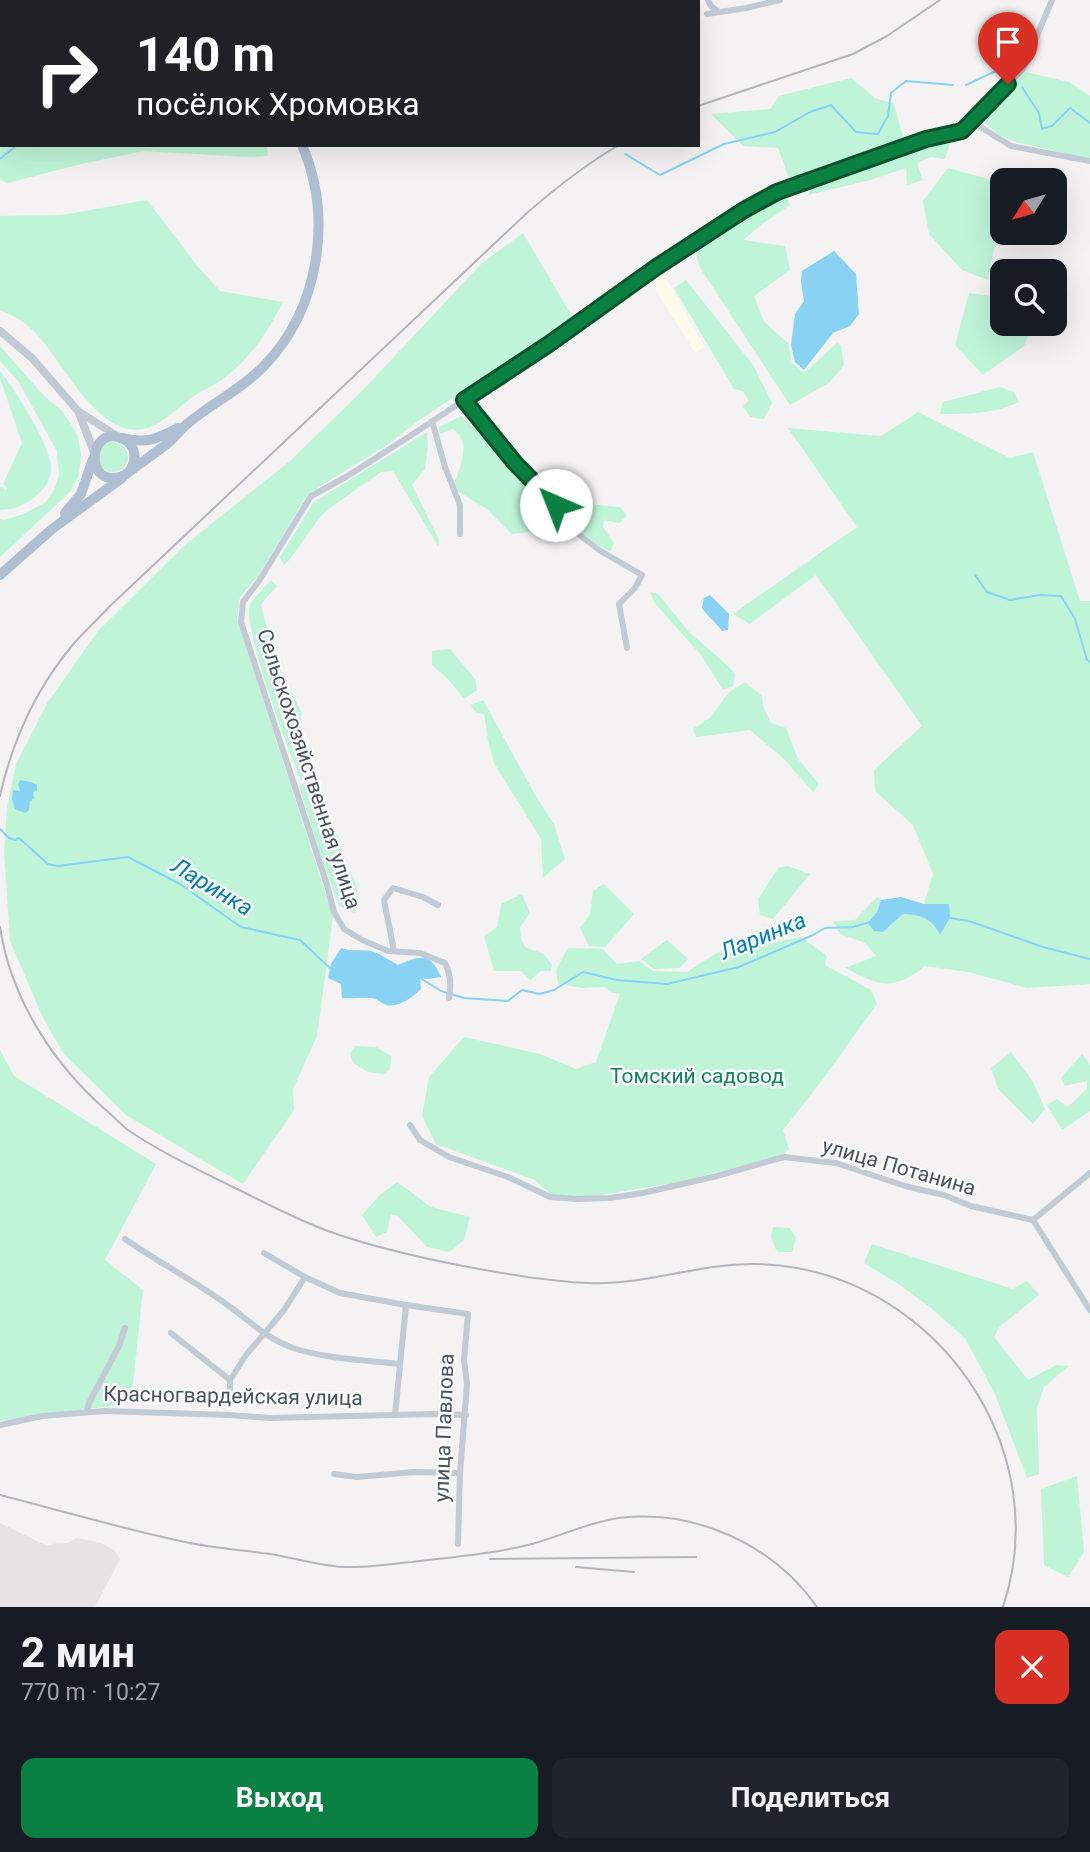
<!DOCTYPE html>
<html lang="ru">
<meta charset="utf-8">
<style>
:root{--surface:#171b24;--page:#20242c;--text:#f1f3f6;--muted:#9ea1a6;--accent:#0b8043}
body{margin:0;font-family:Roboto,sans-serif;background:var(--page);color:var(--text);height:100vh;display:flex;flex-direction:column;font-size:26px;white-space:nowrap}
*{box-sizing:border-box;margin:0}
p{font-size:23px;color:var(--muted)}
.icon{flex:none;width:38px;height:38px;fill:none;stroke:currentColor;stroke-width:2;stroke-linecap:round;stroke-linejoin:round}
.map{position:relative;height:1607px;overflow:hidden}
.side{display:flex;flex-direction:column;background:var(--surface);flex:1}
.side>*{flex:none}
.top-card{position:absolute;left:0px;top:0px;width:700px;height:147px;box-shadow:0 7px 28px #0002;background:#202124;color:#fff;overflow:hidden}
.needle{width:46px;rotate:233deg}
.buttons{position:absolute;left:990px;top:168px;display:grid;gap:14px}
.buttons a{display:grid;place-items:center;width:77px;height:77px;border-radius:14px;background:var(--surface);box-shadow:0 7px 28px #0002;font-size:35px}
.pin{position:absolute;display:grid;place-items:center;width:60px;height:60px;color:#fff;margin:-72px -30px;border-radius:50% 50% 50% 0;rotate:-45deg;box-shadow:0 0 7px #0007}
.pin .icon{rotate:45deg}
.me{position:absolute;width:77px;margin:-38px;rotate:316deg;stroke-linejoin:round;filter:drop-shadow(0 0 5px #0008)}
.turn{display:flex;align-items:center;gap:24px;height:147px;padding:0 21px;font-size:32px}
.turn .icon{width:91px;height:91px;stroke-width:2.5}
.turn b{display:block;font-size:49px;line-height:60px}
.round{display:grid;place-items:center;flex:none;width:74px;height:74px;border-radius:14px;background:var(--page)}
.summary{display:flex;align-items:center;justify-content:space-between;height:119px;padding:0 21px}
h1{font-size:42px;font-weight:700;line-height:52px}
.primary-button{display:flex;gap:14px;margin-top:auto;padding:14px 21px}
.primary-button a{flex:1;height:80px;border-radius:14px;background:var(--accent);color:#fff;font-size:28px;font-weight:700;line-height:80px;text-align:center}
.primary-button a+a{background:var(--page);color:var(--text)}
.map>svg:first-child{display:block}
.commercial{fill:#fefbec}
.education{fill:#e5e3e4}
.green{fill:#bff4d9}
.water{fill:#89d2f4}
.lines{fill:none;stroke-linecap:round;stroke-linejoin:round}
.stream{stroke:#89d2f4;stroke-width:2}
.minor{stroke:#c2cad4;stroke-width:6}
.tertiary{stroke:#c2cad4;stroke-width:8}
.primary{stroke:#b0bed2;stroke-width:10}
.rail{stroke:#b4b6bd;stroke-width:2}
.route-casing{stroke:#07532c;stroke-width:18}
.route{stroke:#0b8043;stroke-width:12}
.labels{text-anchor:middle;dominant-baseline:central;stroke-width:5;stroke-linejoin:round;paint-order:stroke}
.street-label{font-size:21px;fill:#485361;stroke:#fff}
.park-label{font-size:21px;fill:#108557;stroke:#fff}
.water-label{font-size:23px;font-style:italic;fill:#027bb2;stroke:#fff}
</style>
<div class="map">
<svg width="1090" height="1607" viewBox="0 0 1090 1607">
<rect width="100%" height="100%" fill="#f4f2f2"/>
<polygon class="commercial" points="664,274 705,347 695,353 654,287 654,280"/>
<polygon class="education" points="0,1523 47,1546 57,1543 67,1543 77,1538 101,1543 114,1550 120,1559 95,1607 0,1607"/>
<g class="green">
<polygon points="0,0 149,0 150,2 2,2 2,145 267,145 268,156 246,157 143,151 77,165 8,183 0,180"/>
<polygon points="1026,72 1069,82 1090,96 1090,159 1016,142 999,135 985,123 988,109"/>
<polygon points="851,78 875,98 894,104 904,140 790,181 778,148 743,146 711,114 770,109 779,96"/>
<path d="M 950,143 L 945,159 L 931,157 L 917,163 L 923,180 L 907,185 L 906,168 L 870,180 L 808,195 L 815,180 C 860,163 901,146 950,143 Z"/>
<polygon points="948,168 1003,183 1003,204 988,280 962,270 929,234 923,201"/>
<polygon points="784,193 790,205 765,222 743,240 785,246 790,270 754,296 764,322 788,343 792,363 804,373 837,343 841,345 844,365 829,383 790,405 699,266 695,247 733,227"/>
<path d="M 147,200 L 198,267 L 220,291 L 283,302 C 268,332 248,362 220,381 C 211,387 201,391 192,397 C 180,407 162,423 148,428 C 96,444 61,352 28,326 C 20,319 10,314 0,310 L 0,216 L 62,215 Z"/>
<polygon points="523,233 573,318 418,421 388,444 308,494 258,576 240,597 237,619 333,916 317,1036 293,1089 294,1110 243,1184 126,1115 64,1054 43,1018 10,941 4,850 7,808 16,764 48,702 98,631 185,545 290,461 362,391 482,263"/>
<polygon points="686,280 753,365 772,403 764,419 750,417 743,406 749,401 743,391 734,389 674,288"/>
<polygon points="969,293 1003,298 1003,324 1033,324 1024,346 983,375 955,345"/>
<polygon points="0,346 45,397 61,410 71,424 78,437 81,455 79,475 71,491 0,557 0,519 5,520 23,514 45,503 55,488 59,475 57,451 18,381 0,361"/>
<path d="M 0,371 C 14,388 54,450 51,470 C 50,482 43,490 35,497 C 25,505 12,510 0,510 L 0,486 L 5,489 L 4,494 L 7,488 L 3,484 L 22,443 L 0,378 Z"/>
<path d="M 1000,387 L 1014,392 L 1019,402 C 994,414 967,414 940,414 L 943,402 Z"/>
<path d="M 918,412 L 1010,458 L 1033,452 L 1080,601 L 1090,601 L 1090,984 L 1027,988 L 968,972 L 925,966 C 892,992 880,986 845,968 L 876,956 L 865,943 L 840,934 L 833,921 L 855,920 L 877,897 L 881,900 L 877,912 L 883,932 L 903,914 C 921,915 932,918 940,934 L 949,905 L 924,904 L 933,874 L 913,825 L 875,791 L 874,770 L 922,726 L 816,575 L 750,624 L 733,614 L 857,527 L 788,428 L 881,436 Z"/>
<path d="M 461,416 C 494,447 520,476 544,515 L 537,531 L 512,534 L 488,510 L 453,488 C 459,469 473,442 453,429 L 440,434 L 439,427 Z"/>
<polygon points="427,432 428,444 425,469 412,485 439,540 438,546 393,471 381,472 334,505 321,516 290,559 284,565 280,557 314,502"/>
<circle cx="113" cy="457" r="15"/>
<path d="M 564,502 L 620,507 L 627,516 L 619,523 L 604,520 L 603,527 L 614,543 L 610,552 C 585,538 575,528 560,504 Z"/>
<path d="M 271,580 L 277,586 L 261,604 L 264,618 L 282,674 L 301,711 L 302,744 L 312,772 L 301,781 C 290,754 242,627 250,605 C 253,598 266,586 271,580 Z"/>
<polygon points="650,592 658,594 689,632 728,666 735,674 733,686 723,690 701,655 654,602"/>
<polygon points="450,649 475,679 477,690 464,699 448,679 432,665 432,651"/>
<polygon points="745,682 762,696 763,706 771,723 786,728 798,759 819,784 813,792 784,759 750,730 696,737 693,729 711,717 729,692"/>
<polygon points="483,700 538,800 554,824 565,859 543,878 541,839 494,763 488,740 484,714 476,713 471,705"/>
<path d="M 312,781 L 329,825 L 339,837 L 342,849 L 342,863 C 359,882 360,888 355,913 L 339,906 L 320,854 L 299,786 Z"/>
<polygon points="787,866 810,874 773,919 760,915 758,899 778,868"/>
<polygon points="604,884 634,914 605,947 589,946 580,928 590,914 593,891"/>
<polygon points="522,894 530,913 520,927 521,939 525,947 544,954 552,965 551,971 541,971 530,980 521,971 494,971 484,936 497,927 501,904"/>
<polygon points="801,937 827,956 825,965 871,990 877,1004 820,1083 783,1130 789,1149 781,1156 679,1182 601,1195 576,1197 551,1195 535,1180 436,1144 422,1116 429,1077 464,1037 540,1054 576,1069 596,1062 620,994 613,993 604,987 583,988 558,984 556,970 568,948 603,949 617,964 639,961 653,971 687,972 715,954 747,940 761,945"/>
<polygon points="667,940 688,959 680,968 654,969 641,959"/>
<polygon points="355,1046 376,1047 391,1056 390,1069 383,1074 368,1072 353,1063 350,1054"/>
<polygon points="0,1050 14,1076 156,1164 105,1260 143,1290 132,1393 118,1405 0,1421"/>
<polygon points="1011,1052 1033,1082 1045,1109 1033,1124 998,1089 991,1068"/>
<polygon points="1082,1054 1090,1065 1090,1111 1062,1130 1047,1105 1057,1099 1068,1107 1087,1089 1087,1081 1065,1086 1061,1078"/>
<polygon points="397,1182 431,1207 470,1217 464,1240 449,1252 427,1247 398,1216 391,1214 387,1232 376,1237 362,1215 379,1196"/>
<polygon points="773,1227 790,1228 796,1238 792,1252 777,1252 771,1237"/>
<polygon points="872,1244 1013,1289 1027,1281 1039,1295 999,1327 994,1337 1028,1380 1056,1365 1069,1366 1044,1387 1037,1408 1039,1474 1027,1478 995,1394 965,1338 931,1308 897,1283 864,1263"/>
<polygon points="1077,1476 1084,1552 1068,1577 1044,1565 1041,1489"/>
</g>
<g class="water">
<polygon points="834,251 856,274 859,314 850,326 833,333 804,370 795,362 791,345 795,314 804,301 801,282 802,271"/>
<path d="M 710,595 L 729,614 L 728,630 L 722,631 C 716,622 708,617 702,608 L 704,598 Z"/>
<polygon points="20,780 31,782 37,785 37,791 33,792 34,798 30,802 29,810 25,813 15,809 12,799 13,790 20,791 18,784"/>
<path d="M 901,897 L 924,904 L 949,904 L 950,918 L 940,935 C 932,918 921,915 903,914 L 883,932 L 874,931 L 868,923 L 877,912 L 881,900 Z"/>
<path d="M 341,948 C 352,952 361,949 371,951 C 381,954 389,960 398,965 C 420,955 431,952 441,977 L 428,979 L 420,978 L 421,989 C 414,997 397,1008 386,1005 C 382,1004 379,1000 376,999 C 370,997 349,999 342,998 L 341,984 L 328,978 L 331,964 Z"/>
</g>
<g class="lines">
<g class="stream">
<polyline points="966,85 998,70 1007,71"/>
<polyline points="1022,87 1039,113 1042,129 1052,126 1070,108 1090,123"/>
<polyline points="625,154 660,175 724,144 775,132 810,112 831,105 856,132 878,134 888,116 891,93 906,81 953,85"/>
<polyline points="0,159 17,145"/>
<polyline points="975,575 987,592 1010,600 1040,595 1061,596 1075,619 1087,660 1090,662"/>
<polyline points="0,829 9,838 15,840 19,838 48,864 58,866 128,857 180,884 241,927 300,940 331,969"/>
<polyline points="950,918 969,921 1043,947 1090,959"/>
<polyline points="420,978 441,991 464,998 508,1001 522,990 540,994 554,990 583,972 617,980 667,984 739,967 813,935 825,928 853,927 870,922"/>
</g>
<g class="minor">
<polyline points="254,0 256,2"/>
<polyline points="708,0 711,6 719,12"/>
<polyline points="707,14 746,8 780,0"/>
<polyline points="972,120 982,128 1011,146 1090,161"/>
<polyline points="464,400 515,463 556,505 577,533 599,550 642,575 635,588 619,604 627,648"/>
<polyline points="432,421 445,467 460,505 460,534"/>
<polyline points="394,951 384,900 393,888 423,897 438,905"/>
<path d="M 449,998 C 451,985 451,975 445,963 L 420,953 L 388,951 L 362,940 L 344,929 L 334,912 L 327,885 L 241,622 L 243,602 L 259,581 L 311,496 L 346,477 L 410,436 L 549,344 L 655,268 L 744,210 L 777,192 L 927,139 L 962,131 L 1023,69 L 1052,0"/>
<polyline points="410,1125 420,1140 449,1157 508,1177 550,1197 576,1199 610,1198 643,1193 717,1176 784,1157 836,1163 905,1186 944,1195 971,1206 1033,1220 1090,1310"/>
<polyline points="1033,1220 1090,1173"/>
<path d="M 125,1239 C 158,1262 193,1280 226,1304 C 249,1320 265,1338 293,1348 C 327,1359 365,1360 400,1364"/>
<polyline points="264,1253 305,1277 340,1293 406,1305 468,1314 464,1360 467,1384 460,1473 458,1544"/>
<polyline points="171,1333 230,1380"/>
<polyline points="230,1395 230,1380 246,1355 284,1310 305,1277"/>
<polyline points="87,1411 89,1403 119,1346 125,1328"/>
<polyline points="395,1415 406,1305"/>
<polyline points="0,1425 42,1416 105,1411 229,1415 270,1418 432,1414 466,1415"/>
<polyline points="334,1474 357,1477 414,1472 460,1473"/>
</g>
<g class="tertiary">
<polyline points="0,331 32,358 78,411 117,436"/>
<polyline points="79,413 94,452"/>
</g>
<g class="primary">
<polyline points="188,0 190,2"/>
<path d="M 123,438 C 147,444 157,439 178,428"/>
<path d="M 129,472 C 137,461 137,445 123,439 C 87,422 83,493 125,475 C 139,464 154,454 168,443 C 175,437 180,430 187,424 C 212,403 242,389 264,366 C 320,308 333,217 302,145"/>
<polyline points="65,513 81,494 93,459"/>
<polyline points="0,575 52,529 122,478"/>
</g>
<g class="rail">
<polyline points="698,106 853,54 887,36 940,0"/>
<path d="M 0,796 C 13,738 37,686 76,641 C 87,629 99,618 110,606 L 528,212 C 557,187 586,164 619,145"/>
<path d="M 0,927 C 11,999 53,1064 107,1111 C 114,1117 120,1124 128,1130 C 160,1152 197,1169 233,1187 C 264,1202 295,1219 328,1231 C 372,1247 417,1257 463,1266 C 505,1274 546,1281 588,1283 C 630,1285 672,1273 713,1267 C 741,1263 769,1263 797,1268 C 950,1296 1053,1458 1003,1607"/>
<path d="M 0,1495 C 62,1511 123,1529 185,1542 C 213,1548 241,1550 270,1554 C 294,1558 318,1565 343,1567 C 366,1568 388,1564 412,1562 C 452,1557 493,1554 532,1544 C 561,1536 589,1522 619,1518 C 695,1509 773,1544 817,1607"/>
<polyline points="490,1559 696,1557"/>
<polyline points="576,1567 634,1572"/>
</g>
</g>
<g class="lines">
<defs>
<polyline id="route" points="556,505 515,463 464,400 549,344 655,268 744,210 777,192 926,139 962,131 1008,84"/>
</defs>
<use href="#route" class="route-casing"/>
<use href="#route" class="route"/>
</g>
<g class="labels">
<g class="street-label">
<text transform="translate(309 769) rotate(72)">Сельскохозяйственная улица</text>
<text transform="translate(899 1167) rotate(16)">улица Потанина</text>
<text transform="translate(233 1396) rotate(1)">Красногвардейская улица</text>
<text transform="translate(444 1428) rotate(-88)">улица Павлова</text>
</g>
<g class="park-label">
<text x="697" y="1076">Томский садовод</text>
</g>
<g class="water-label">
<text transform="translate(212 887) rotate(31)">Ларинка</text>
<text transform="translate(763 936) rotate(-22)">Ларинка</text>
</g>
</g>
</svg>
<div class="buttons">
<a><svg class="needle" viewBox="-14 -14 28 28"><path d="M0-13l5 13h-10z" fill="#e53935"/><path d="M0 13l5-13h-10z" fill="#9ea1a6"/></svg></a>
<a><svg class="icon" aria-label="search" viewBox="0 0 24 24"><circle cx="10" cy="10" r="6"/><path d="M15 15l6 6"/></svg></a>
</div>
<div class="pin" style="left:1008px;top:84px;background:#d93025"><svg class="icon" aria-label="arrive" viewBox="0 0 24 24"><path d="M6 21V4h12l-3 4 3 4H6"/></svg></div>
<svg class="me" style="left:556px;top:505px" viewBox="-20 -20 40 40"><circle r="19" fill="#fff"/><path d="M0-13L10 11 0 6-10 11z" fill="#0b8043"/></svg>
<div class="top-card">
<div class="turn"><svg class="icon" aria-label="right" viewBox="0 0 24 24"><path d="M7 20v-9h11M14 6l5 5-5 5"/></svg><div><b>140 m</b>посёлок Хромовка</div></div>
</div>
</div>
<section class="side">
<div class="summary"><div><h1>2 мин</h1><p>770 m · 10:27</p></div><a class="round" style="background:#d93025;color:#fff"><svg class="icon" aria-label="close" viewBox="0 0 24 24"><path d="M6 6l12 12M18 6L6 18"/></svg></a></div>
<div class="primary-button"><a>Выход</a><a>Поделиться</a></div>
</section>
